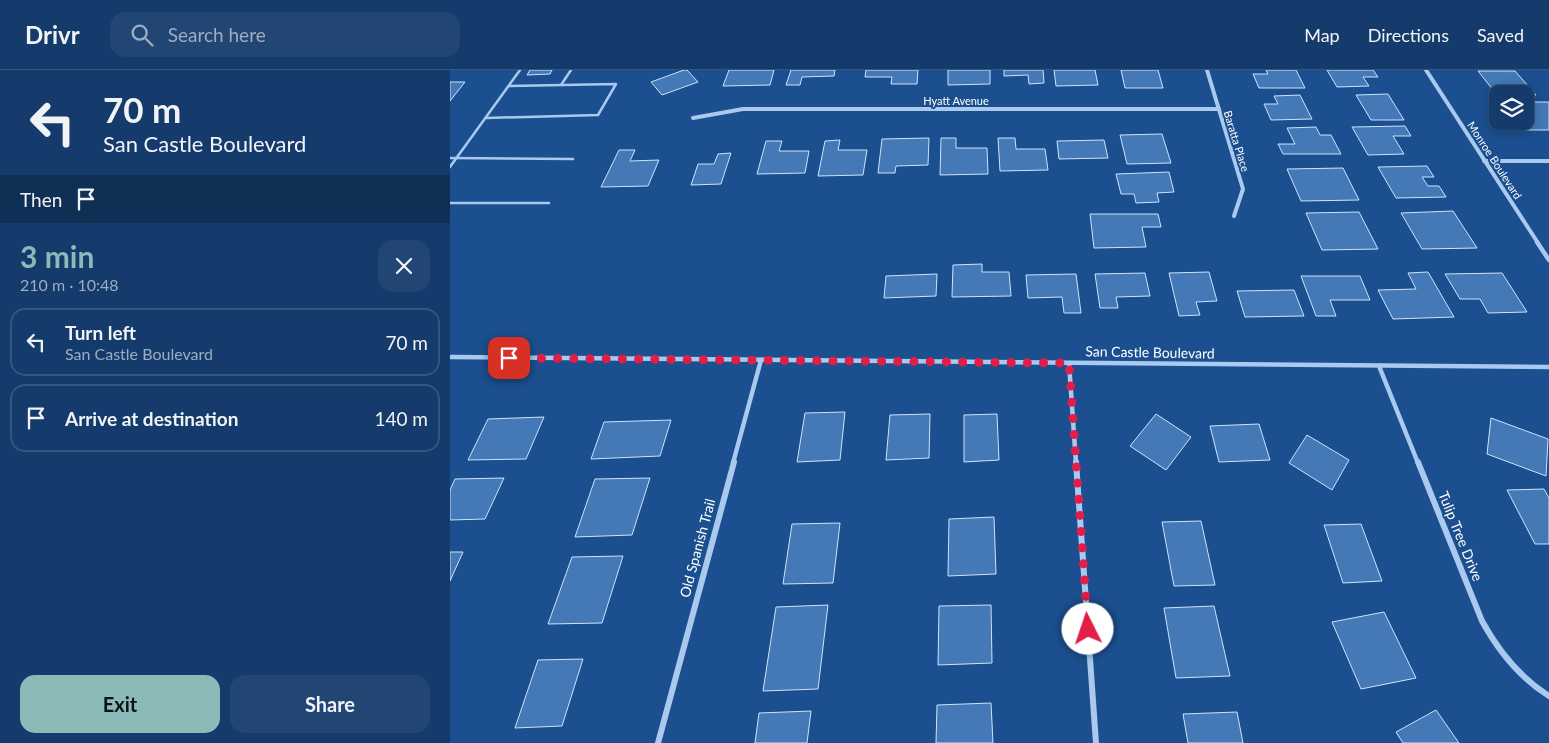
<!DOCTYPE html>
<meta charset="utf-8">
<style>
:root{--surface:#143b6b;--page:#214673;--text:#f1f3f6;--muted:#9dadc1;--line:#33557e;--accent:#8bbbb9}
body{margin:0;font-family:Lato,sans-serif;background:var(--page);color:var(--text);height:100vh;display:flex;flex-direction:column;font-size:19px;white-space:nowrap}
*{box-sizing:border-box;margin:0}
p{font-size:16px;color:var(--muted)}
.icon{flex:none;width:28px;height:28px;fill:none;stroke:currentColor;stroke-width:2;stroke-linecap:round;stroke-linejoin:round}
.map{position:relative;flex:1;overflow:hidden}
.side{display:flex;flex-direction:column;background:var(--surface);width:450px}
.side>*{flex:none}
.top-card{background:#143b6b;color:var(--text);overflow:hidden}
.fabs{position:absolute;left:1039px;top:15px;display:grid;gap:10px}
.fabs a{display:grid;place-items:center;width:45px;height:45px;border-radius:10px;background:var(--surface);box-shadow:0 2px 12px #0003,0 0 0 1px var(--line);font-size:25px}
.pin{position:absolute;display:grid;place-items:center;width:42px;height:42px;color:#fff;margin:-21px;border-radius:10px;box-shadow:0 2px 8px #0006}
.me{position:absolute;width:55px;margin:-28px;rotate:356deg;stroke-linejoin:round;filter:drop-shadow(0 0 4px #0008)}
.turn{display:flex;align-items:center;gap:18px;height:105px;padding:0 20px;font-size:22px}
.turn .icon{width:65px;height:65px;stroke-width:2.5}
.turn b{display:block;font-size:35px;line-height:42px}
.then{display:flex;align-items:center;height:48px;padding:0 20px;background:#0003;gap:10px;font-size:19px}
.round{display:grid;place-items:center;flex:none;width:52px;height:52px;border-radius:15px;background:var(--page)}
.headline{display:flex;align-items:center;justify-content:space-between;height:85px;padding:0 20px}
h1{font-size:30px;font-weight:700;line-height:38px;color:var(--accent)}
.cta{display:flex;gap:10px;margin-top:auto;padding:10px 20px}
.cta a{flex:1;height:58px;border-radius:15px;background:var(--accent);color:#111;font-size:20px;font-weight:700;line-height:58px;text-align:center}
.cta a+a{background:var(--page);color:var(--text)}
ul{padding:0;list-style:none}
li{display:flex;align-items:center;gap:15px;height:68px;margin:0 10px 8px;padding:0 10px;border:2px solid var(--line);border-radius:15px}
li div{flex:1}
li b{display:block;font-size:19px}
li em{font-style:normal}
header{display:flex;align-items:center;gap:30px;box-sizing:border-box;height:70px;padding:0 25px;background:var(--surface);border-bottom:1px solid var(--line)}
header strong{font-size:24px}
nav{display:flex;gap:28px;margin-inline-start:auto;font-size:18px}
.search{width:350px;height:45px;background:var(--page);display:flex;align-items:center;gap:12px;box-sizing:border-box;padding:0 18px;border-radius:15px;color:var(--muted);font-size:19px}
main{display:flex;flex:1;min-height:0}
.map>svg:first-child{display:block}
.building{fill:#4478b7;stroke:#cfe3fa}
.lines{fill:none;stroke-linecap:round;stroke-linejoin:round}
.lane{stroke:#a9c9ee;stroke-width:2.5}
.street-far2{stroke:#a9c9ee;stroke-width:4}
.street-far1{stroke:#a9c9ee;stroke-width:4.5}
.street{stroke:#a9c9ee;stroke-width:6}
.route{stroke:#e11d48;stroke-width:9;stroke-dasharray:0 16.2}
.labels{text-anchor:middle;dominant-baseline:central;stroke-width:4;stroke-linejoin:round;paint-order:stroke}
.far-street-label{font-size:11px;fill:#fff;stroke:#1b4f8f}
.street-label{font-size:14px;fill:#fff;stroke:#1b4f8f}
</style>
<header>
<strong>Drivr</strong>
<div class="search"><svg class="icon" aria-label="search" viewBox="0 0 24 24"><circle cx="10" cy="10" r="6"/><path d="M15 15l6 6"/></svg>Search here</div>
<nav><a>Map</a><a>Directions</a><a>Saved</a></nav>
</header>
<main>
<section class="side">
<div class="top-card">
<div class="turn"><svg class="icon" aria-label="left" viewBox="0 0 24 24"><path d="M17 20v-9H6M10 6l-5 5 5 5"/></svg><div><b>70 m</b>San Castle Boulevard</div></div>
<div class="then">Then<svg class="icon" aria-label="arrive" viewBox="0 0 24 24"><path d="M6 21V4h12l-3 4 3 4H6"/></svg></div>
</div>
<div class="headline"><div><h1>3 min</h1><p>210 m · 10:48</p></div><a class="round"><svg class="icon" aria-label="close" viewBox="0 0 24 24"><path d="M6 6l12 12M18 6L6 18"/></svg></a></div>
<ul>
<li><svg class="icon" aria-label="left" viewBox="0 0 24 24"><path d="M17 20v-9H6M10 6l-5 5 5 5"/></svg><div><b>Turn left</b><p>San Castle Boulevard</p></div><em>70 m</em></li>
<li><svg class="icon" aria-label="arrive" viewBox="0 0 24 24"><path d="M6 21V4h12l-3 4 3 4H6"/></svg><div><b>Arrive at destination</b></div><em>140 m</em></li>
</ul>
<div class="cta"><a>Exit</a><a>Share</a></div>
</section>
<div class="map">
<svg width="1099" height="673" viewBox="0 0 1099 673">
<rect width="100%" height="100%" fill="#1b4f8f"/>
<g class="building">
<polygon points="80,0 102,0 100,4 77,5"/>
<polygon points="234,0 237,0 248,12 212,25 201,12"/>
<polygon points="279,0 324,0 320,15 273,16"/>
<polygon points="341,0 385,0 384,6 352,7 350,15 336,15"/>
<polygon points="416,0 468,0 467,14 441,14 442,7 415,7"/>
<polygon points="498,0 540,0 540,14 498,15"/>
<polygon points="554,0 593,0 594,13 579,14 578,5 554,6"/>
<polygon points="604,0 645,0 648,15 606,16"/>
<polygon points="671,0 708,0 713,18 675,18"/>
<polygon points="816,0 846,0 855,18 809,18 803,4 818,4"/>
<polygon points="877,0 923,0 928,7 913,7 919,16 887,17"/>
<polygon points="1028,1 1065,1 1086,25 1047,25"/>
<polygon points="0,12 15,12 0,31"/>
<polygon points="938,24 954,50 921,50 906,25"/>
<polygon points="850,25 862,49 821,50 814,34 828,34 824,26"/>
<polygon points="1075,32 1099,32 1099,60 1073,60 1066,51 1075,51 1075,43 1078,43 1075,40"/>
<polygon points="955,56 961,66 943,66 954,84 918,85 902,57"/>
<polygon points="866,57 870,65 881,65 891,84 833,84 828,74 845,74 837,58"/>
<polygon points="712,64 721,93 677,94 670,65"/>
<polygon points="479,68 478,95 446,96 445,103 428,103 432,69"/>
<polygon points="491,68 506,68 506,78 537,78 538,104 490,105"/>
<polygon points="548,68 565,68 566,79 595,79 598,100 550,101"/>
<polygon points="390,70 388,80 417,80 413,105 368,106 375,71"/>
<polygon points="654,70 658,88 609,89 607,71"/>
<polygon points="316,71 332,71 329,81 359,81 355,103 307,104"/>
<polygon points="169,80 185,80 180,91 209,90 198,116 151,117"/>
<polygon points="281,83 271,114 241,115 248,94 264,94 268,84"/>
<polygon points="977,96 984,107 972,107 978,116 989,116 996,127 946,128 928,97"/>
<polygon points="893,98 909,130 851,131 837,99"/>
<polygon points="719,102 724,122 707,123 709,132 686,133 684,124 671,124 666,104"/>
<polygon points="1003,141 1027,178 972,179 951,143"/>
<polygon points="909,142 928,179 872,180 856,143"/>
<polygon points="640,144 708,144 711,157 692,157 696,177 644,178"/>
<polygon points="532,194 532,202 559,202 561,226 502,227 503,195"/>
<polygon points="759,202 767,231 746,232 750,245 729,246 719,203"/>
<polygon points="978,202 1004,247 943,249 928,220 966,219 958,203"/>
<polygon points="695,203 700,226 666,227 668,238 650,238 645,204"/>
<polygon points="1052,203 1077,242 1038,243 1030,229 1010,229 995,204"/>
<polygon points="487,204 486,226 434,228 436,206"/>
<polygon points="626,204 631,243 614,243 612,227 578,228 576,205"/>
<polygon points="851,206 910,206 920,230 880,230 886,246 866,246"/>
<polygon points="844,220 854,246 795,247 787,221"/>
<polygon points="395,342 390,390 347,392 355,343"/>
<polygon points="480,344 479,388 436,390 440,345"/>
<polygon points="547,344 549,390 514,392 514,345"/>
<polygon points="706,344 741,367 716,400 680,376"/>
<polygon points="94,347 76,389 18,390 38,349"/>
<polygon points="1041,348 1098,369 1096,406 1037,384"/>
<polygon points="221,350 210,386 141,389 154,352"/>
<polygon points="809,354 820,390 769,392 760,356"/>
<polygon points="857,365 899,390 882,420 839,393"/>
<polygon points="54,408 35,449 0,450 0,420 5,409"/>
<polygon points="200,408 182,465 125,467 145,409"/>
<polygon points="1094,419 1099,428 1099,474 1085,474 1057,420"/>
<polygon points="544,447 546,504 498,506 499,449"/>
<polygon points="751,451 765,515 724,516 712,452"/>
<polygon points="390,453 383,513 333,514 342,454"/>
<polygon points="911,454 932,511 893,513 874,455"/>
<polygon points="0,482 13,482 0,511"/>
<polygon points="173,486 152,553 98,554 122,487"/>
<polygon points="378,535 368,619 313,621 326,537"/>
<polygon points="541,535 542,593 488,595 489,536"/>
<polygon points="764,536 780,606 726,608 714,538"/>
<polygon points="934,542 966,608 911,619 882,552"/>
<polygon points="133,589 112,656 65,658 88,590"/>
<polygon points="541,633 543,673 486,673 487,635"/>
<polygon points="986,640 1009,673 953,673 946,662"/>
<polygon points="361,641 357,673 305,673 309,643"/>
<polygon points="787,642 793,673 738,673 733,644"/>
</g>
<g class="lines">
<g class="lane">
<polyline points="111,15 121,0"/>
<polyline points="36,48 148,45 166,14 59,16"/>
<polyline points="0,88 123,89"/>
<polyline points="0,97 70,0"/>
<polyline points="0,133 99,133"/>
</g>
<g class="street-far2">
<polyline points="757,0 793,119 784,146"/>
<polyline points="976,0 1088,173"/>
<polyline points="243,48 293,39 769,39"/>
<polyline points="1034,91 1099,91"/>
</g>
<g class="street-far1">
<polyline points="1087,172 1099,190"/>
<polyline points="0,287 1099,297"/>
<polyline points="619,293 626,393"/>
<polyline points="929,296 968,393"/>
<polyline points="283,393 311,290"/>
</g>
<g class="street">
<polyline points="626,392 646,673"/>
<path d="M 968,392 L 1032,551 C 1049,582 1069,607 1099,626"/>
<polyline points="208,673 284,392"/>
</g>
</g>
<g class="lines">
<polyline class="route" points="59,288 619,293 638,559"/>
</g>
<g class="labels">
<g class="far-street-label">
<text x="506" y="30">Hyatt Avenue</text>
<text transform="translate(787 71) rotate(73)">Baratta Place</text>
<text transform="translate(1045 90) rotate(57)">Monroe Boulevard</text>
</g>
<g class="street-label">
<text transform="translate(700 282) rotate(1)">San Castle Boulevard</text>
<text transform="translate(1011 466) rotate(68)">Tulip Tree Drive</text>
<text transform="translate(247 478) rotate(-75)">Old Spanish Trail</text>
</g>
</g>
</svg>
<div class="fabs">
<a><svg class="icon" aria-label="layers" viewBox="0 0 24 24"><path d="M12 4l9 5-9 5-9-5zM3 14l9 5 9-5"/></svg></a>
</div>
<div class="pin" style="left:59px;top:288px;background:#d93025"><svg class="icon" aria-label="arrive" viewBox="0 0 24 24"><path d="M6 21V4h12l-3 4 3 4H6"/></svg></div>
<svg class="me" style="left:638px;top:559px" viewBox="-20 -20 40 40"><circle r="19" fill="#fff"/><path d="M0-13L10 11 0 6-10 11z" fill="#e11d48"/></svg>
</div>
</main>
